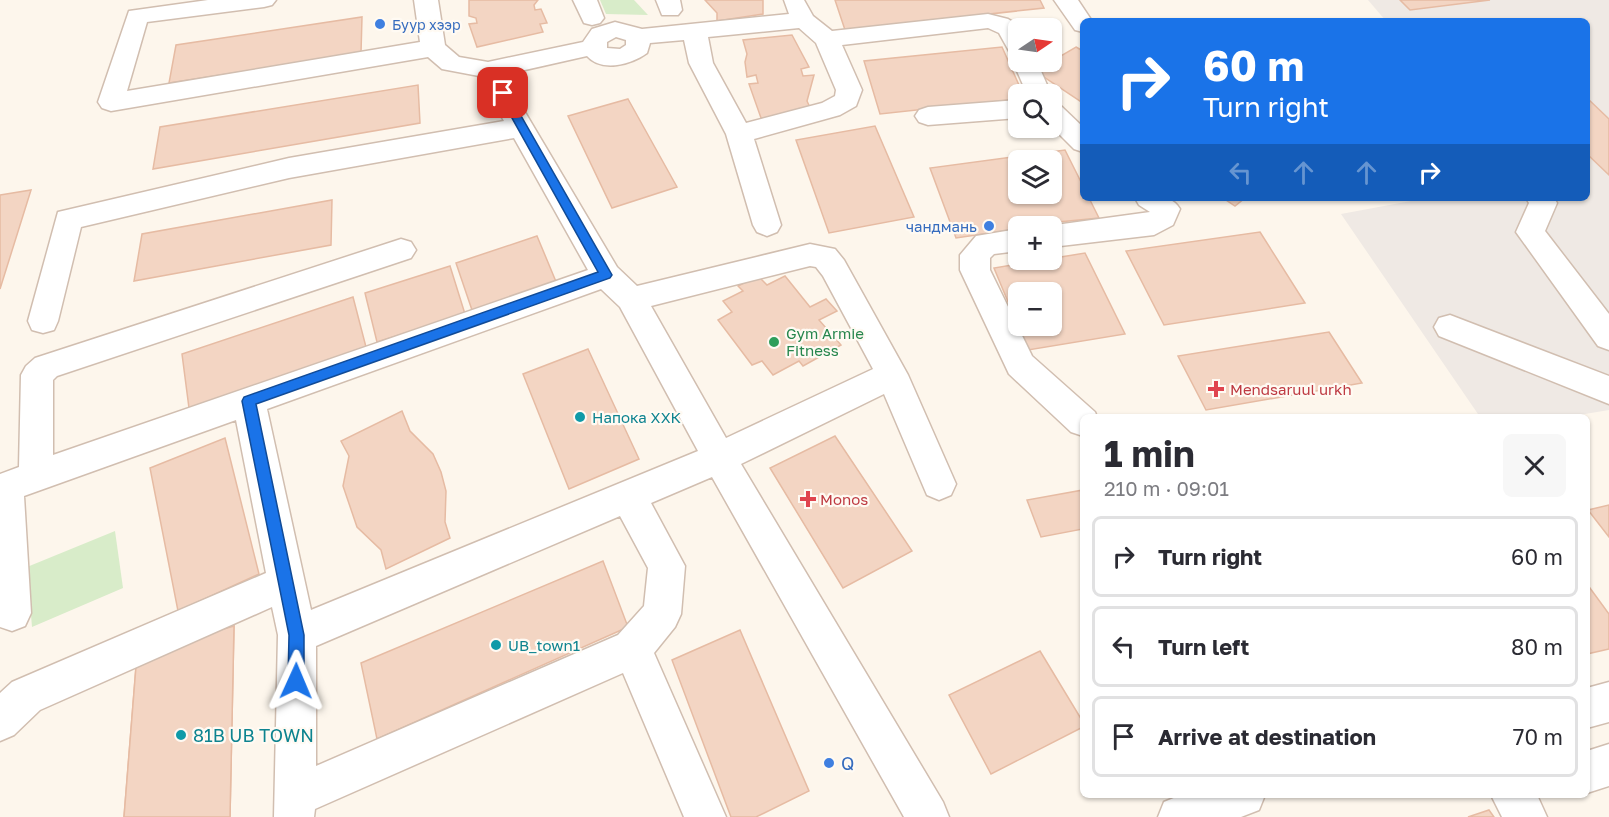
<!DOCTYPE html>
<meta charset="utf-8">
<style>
:root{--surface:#fff;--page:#f7f7f7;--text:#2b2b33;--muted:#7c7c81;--line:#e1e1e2}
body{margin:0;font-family:"Golos Text",sans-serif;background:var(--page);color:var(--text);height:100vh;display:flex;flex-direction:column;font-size:22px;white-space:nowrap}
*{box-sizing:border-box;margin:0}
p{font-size:20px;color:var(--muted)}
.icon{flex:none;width:33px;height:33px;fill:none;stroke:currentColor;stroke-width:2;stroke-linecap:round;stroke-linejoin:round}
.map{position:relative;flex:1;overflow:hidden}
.side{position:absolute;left:1080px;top:414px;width:510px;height:384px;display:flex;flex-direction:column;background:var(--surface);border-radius:9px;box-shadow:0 2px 4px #0004}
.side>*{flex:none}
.hud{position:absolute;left:1080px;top:18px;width:510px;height:183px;border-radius:9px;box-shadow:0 2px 4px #0004;background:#1a73e8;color:#fff;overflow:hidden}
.needle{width:39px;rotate:77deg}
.fabs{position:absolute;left:1008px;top:18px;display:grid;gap:12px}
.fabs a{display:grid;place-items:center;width:54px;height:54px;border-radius:9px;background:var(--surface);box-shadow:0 2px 4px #0004;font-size:30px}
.pin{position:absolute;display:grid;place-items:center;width:51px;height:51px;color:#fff;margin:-26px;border-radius:12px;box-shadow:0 3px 9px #0006}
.me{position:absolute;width:66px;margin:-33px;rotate:1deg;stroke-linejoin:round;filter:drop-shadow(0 0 4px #0008)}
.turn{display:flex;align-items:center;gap:21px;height:126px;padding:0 24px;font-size:27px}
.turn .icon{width:78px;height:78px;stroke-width:2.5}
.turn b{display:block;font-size:42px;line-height:51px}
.lanes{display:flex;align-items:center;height:57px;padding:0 24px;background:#0003;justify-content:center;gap:30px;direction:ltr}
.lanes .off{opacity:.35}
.round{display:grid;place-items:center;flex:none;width:63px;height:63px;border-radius:9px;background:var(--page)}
.summary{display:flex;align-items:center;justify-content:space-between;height:102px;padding:0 24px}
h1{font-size:36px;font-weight:700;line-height:45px}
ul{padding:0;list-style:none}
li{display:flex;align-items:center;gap:18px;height:81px;margin:0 12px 9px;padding:0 12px;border:3px solid var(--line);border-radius:9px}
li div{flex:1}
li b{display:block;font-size:22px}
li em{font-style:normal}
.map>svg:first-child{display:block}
.industrial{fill:#efe9e4}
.green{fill:#d8ecc9}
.building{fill:#f3d5c3;stroke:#e6bba3;stroke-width:1.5;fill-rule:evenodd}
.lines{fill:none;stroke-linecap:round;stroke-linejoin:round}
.minor-casing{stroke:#d1beb0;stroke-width:3}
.minor{fill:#fff;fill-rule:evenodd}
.route{fill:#1a73e8;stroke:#114b97;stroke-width:1.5}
.shop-dot{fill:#3f7fe0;stroke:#fffaf3;stroke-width:2}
.leisure-dot{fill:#2e9e5b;stroke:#fffaf3;stroke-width:2}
.health-dot{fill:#e0444e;stroke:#fffaf3;stroke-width:2}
.culture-dot{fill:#0f9aa8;stroke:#fffaf3;stroke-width:2}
.labels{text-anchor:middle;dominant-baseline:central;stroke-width:4.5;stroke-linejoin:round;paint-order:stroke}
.far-shop-label{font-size:14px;fill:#366cbe;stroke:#fffaf3;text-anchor:start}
.shop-label{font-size:15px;fill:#366cbe;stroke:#fffaf3;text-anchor:end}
.leisure-label{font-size:15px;fill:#27864d;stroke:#fffaf3;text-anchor:start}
.health-label{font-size:15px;fill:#be3a42;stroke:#fffaf3;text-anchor:start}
.culture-label{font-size:15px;fill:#0d838f;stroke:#fffaf3;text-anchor:start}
.near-culture-label{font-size:18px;fill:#0d838f;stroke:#fffaf3;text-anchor:start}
.near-shop-label{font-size:18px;fill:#366cbe;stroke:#fffaf3;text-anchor:start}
</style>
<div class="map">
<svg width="1609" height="817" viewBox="0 0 1609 817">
<rect width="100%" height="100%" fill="#fdf6ec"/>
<polygon class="industrial" points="1368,0 1609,0 1609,410 1567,417 1480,417 1341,214 1427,198 1587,198 1587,21 1386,21"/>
<g class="green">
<polygon points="600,0 634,0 648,15 606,14"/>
<polygon points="115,531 123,588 32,627 27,567"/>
</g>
<g class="building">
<polygon points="469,0 538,0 534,5 535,10 541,9 547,23 540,24 543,32 477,47 469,24 477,23 476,18 469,16"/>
<polygon points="705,0 763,0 763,14 717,21 717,13"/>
<polygon points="835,0 1040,0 1044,8 845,30"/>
<polygon points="1400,0 1490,0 1410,10"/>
<polygon points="362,17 361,53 169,83 176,45"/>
<polygon points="792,35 809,67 801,69 803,76 814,75 807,101 812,112 761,118 749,84 758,83 756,75 747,77 745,62 747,54 743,40"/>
<polygon points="1002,47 1023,94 1018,94 1018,99 880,114 864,61"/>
<polygon points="1076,47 1083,51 1083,103 1035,71"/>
<polygon points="418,85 420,123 153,169 160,127"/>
<polygon points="1587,98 1609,119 1609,175 1587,154"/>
<polygon points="628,99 677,187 612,208 568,116"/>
<polygon points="875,126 914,217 829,233 796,140"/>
<path d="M 1065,150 L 1083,186 L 1083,198 L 1089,198 L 1099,218 L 1018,226 L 1018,229 L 956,238 L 930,168 ZM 1018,160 L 1052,160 L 1052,194 L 1018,194 Z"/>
<polygon points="31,190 0,289 0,195"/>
<polygon points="1223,198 1245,198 1235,206"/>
<polygon points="332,200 331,245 134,281 142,234"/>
<polygon points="1260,232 1305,303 1164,325 1126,251"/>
<polygon points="537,236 557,284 473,313 456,263"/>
<path d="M 1085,253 L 1125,334 L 1028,350 L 994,268 ZM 1018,292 L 1052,292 L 1052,326 L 1018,326 Z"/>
<polygon points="450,266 465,314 377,342 365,293"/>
<polygon points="758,276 767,285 785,276 810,307 826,299 837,311 819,320 841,345 803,366 799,361 773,375 762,361 752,365 718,320 732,312 723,301 743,291 738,286"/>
<polygon points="353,297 366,347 189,408 182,354"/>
<polygon points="1329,332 1362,383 1206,410 1178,356"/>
<polygon points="588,349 639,459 569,489 523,374"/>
<polygon points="402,411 410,431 433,454 441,472 446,491 445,522 450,538 386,569 381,550 357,527 343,486 349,456 341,441"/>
<polygon points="835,436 912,551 843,588 770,468"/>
<polygon points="225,438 259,574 178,611 150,468"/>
<polygon points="1083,490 1083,529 1041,537 1027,500"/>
<polygon points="1609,505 1609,537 1588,510"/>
<polygon points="603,561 628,627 377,739 361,663"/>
<polygon points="1587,584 1609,614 1609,649 1587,654"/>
<polygon points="234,626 230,817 124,817 137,654"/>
<polygon points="234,626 230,817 124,817 137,654"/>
<polygon points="740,630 809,791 756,817 731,817 672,660"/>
<polygon points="1040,651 1083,722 1083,727 991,774 949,695"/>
<polygon points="1489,810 1494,817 1468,817"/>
</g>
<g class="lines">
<defs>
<g id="minor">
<path d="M 208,0 L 276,0 L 272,5 L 264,7 L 147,22 L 127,91 L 420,42 L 414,0 L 438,0 L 445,45 L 459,57 L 488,62 L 583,42 L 592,29 L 615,22 L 642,29 L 789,14 L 784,0 L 804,0 L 813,16 L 832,31 L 988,14 L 1008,19 L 1019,26 L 1018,54 L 1009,51 L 999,33 L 988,28 L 842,45 L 862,90 L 856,106 L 840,115 L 754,139 L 781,225 L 777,232 L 767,236 L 757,232 L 753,225 L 726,134 L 689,63 L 684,40 L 650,43 L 647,53 C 632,64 602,73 587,56 L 503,75 L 617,267 L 637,286 L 810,244 L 835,249 L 844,260 L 908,375 L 956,484 L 951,495 L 939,500 L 927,495 L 884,394 L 741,464 L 943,802 L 949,817 L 904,817 L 712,477 L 651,503 L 685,566 L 681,614 L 675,627 L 654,653 L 726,817 L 684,817 L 623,673 L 315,809 L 314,817 L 274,817 L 278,635 L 272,607 L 40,710 L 14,735 L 0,741 L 0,693 L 12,682 L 266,573 L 236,420 L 24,496 L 31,613 L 25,626 L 12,631 L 0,627 L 0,474 L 19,467 L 21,375 L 26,366 L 35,358 L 401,239 L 411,242 L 416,250 L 411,258 L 57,376 L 53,380 L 53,455 L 588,270 L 514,138 L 289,178 L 81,227 L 58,321 L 54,330 L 43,333 L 32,330 L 28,321 L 58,212 L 289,158 L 504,121 L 479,76 L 442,69 L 428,57 L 111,111 L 102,108 L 98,102 L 129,11 ZM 799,28 L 816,43 L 836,90 L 835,96 L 822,103 L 746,123 L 713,63 L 708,37 ZM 616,37 L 626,40 L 626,45 L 620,49 L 607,48 L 607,42 ZM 810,266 L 816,267 L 823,276 L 873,369 L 726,438 L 651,306 ZM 601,289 L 620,307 L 698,451 L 311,610 L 267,409 ZM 620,516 L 648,568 L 644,606 L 618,635 L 316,766 L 316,646 Z"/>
<polygon points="573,0 597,0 604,18 600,23 592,25 584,23"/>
<polygon points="656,0 680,0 682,10 678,15 662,15"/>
<polygon points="1054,0 1078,0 1092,21 1083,21 1083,32 1075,30"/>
<polygon points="1016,56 1018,56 1018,62 1037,62 1051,94 1027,94 1013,62"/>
<polygon points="1018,100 1018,118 928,125 919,122 915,116 919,110 928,107"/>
<polygon points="1052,103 1061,106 1083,127 1083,152 1074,149 1052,127"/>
<path d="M 1135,198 C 1152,198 1171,193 1180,209 L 1173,225 L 1154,235 L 1052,247 L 1052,226 L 1048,226 L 1150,212 L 1139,205 Z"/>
<polygon points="1526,198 1554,198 1557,203 1545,231 1609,314 1609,350 1598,346 1516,232 1529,203"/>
<polygon points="1018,229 1018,251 994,254 990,258 990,270 1032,356 1095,412 1097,417 1083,417 1083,436 1071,432 1009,374 960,270 960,255 976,236"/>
<polygon points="1450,315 1609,376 1609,404 1439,336 1434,327 1439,318"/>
<polygon points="1609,682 1609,722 1587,728 1587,688"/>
<polygon points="1609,744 1609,786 1587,793 1587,751"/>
<polygon points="1181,795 1265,795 1259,810 1241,817 1158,817 1164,802"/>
<polygon points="1491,795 1537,795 1547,817 1502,817"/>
</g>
</defs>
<use href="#minor" class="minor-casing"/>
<use href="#minor" class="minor"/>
</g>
<polygon class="route" points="503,90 508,93 612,275 610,278 256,404 304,635 304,681 302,687 296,689 290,687 288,681 289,635 242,401 244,397 598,272 498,93"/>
<g class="shop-dot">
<circle cx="380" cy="24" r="6"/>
<circle cx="989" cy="226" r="6"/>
<circle cx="829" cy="763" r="6"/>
</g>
<circle class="leisure-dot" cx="774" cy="342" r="6"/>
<g class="health-dot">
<path d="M1213 380h6v6h6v6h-6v6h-6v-6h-6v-6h6z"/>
<path d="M805 490h6v6h6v6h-6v6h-6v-6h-6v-6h6z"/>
</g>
<g class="culture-dot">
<circle cx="580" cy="417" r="6"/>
<circle cx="496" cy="645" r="6"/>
<circle cx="181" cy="735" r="6"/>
</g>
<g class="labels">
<g class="far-shop-label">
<text x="392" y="24">Буур хээр</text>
</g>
<g class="shop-label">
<text x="977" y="226">чандмань</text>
</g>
<g class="leisure-label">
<text x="786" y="333">Gym Armie<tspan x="786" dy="17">Fitness</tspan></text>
</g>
<g class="health-label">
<text x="1230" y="389">Mendsaruul urkh</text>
<text x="820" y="499">Monos</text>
</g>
<g class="culture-label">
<text x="592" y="417">Напока ХХК</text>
<text x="508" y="645">UB_town1</text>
</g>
<g class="near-culture-label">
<text x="193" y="735">81В UB TOWN</text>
</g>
<g class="near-shop-label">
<text x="841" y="763">Q</text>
</g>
</g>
</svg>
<div class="fabs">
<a><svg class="needle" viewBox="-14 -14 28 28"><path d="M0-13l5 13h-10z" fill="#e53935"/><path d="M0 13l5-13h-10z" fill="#7c7c81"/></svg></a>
<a><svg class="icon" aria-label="search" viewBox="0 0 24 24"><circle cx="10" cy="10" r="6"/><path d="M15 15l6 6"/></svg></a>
<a><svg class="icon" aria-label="layers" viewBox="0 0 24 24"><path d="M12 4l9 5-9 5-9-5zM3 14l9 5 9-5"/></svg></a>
<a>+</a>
<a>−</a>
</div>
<div class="pin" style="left:503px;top:93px;background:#d93025"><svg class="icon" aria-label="arrive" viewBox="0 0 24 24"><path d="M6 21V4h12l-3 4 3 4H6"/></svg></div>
<svg class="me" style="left:296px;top:681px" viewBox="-20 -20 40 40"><path d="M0-17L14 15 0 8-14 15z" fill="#1a73e8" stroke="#fff" stroke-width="4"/></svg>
<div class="hud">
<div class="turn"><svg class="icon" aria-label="right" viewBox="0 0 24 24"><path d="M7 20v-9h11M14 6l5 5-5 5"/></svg><div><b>60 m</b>Turn right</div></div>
<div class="lanes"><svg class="icon off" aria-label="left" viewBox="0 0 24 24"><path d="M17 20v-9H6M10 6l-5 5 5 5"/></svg><svg class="icon off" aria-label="ahead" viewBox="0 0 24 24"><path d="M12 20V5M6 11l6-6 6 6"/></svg><svg class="icon off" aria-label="ahead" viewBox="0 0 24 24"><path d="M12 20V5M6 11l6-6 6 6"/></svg><svg class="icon" aria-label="right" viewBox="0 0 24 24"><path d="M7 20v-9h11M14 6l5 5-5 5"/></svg></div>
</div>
<section class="side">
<div class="summary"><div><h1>1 min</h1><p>210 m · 09:01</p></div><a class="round"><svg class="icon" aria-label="close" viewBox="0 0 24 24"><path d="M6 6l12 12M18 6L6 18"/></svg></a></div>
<ul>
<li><svg class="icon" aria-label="right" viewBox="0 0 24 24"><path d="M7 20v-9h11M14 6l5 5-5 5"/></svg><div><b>Turn right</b></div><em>60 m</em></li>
<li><svg class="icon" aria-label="left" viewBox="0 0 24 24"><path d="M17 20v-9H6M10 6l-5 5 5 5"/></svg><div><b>Turn left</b></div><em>80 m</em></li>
<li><svg class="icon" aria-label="arrive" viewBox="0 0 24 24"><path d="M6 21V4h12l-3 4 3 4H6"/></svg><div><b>Arrive at destination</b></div><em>70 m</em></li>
</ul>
</section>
</div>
